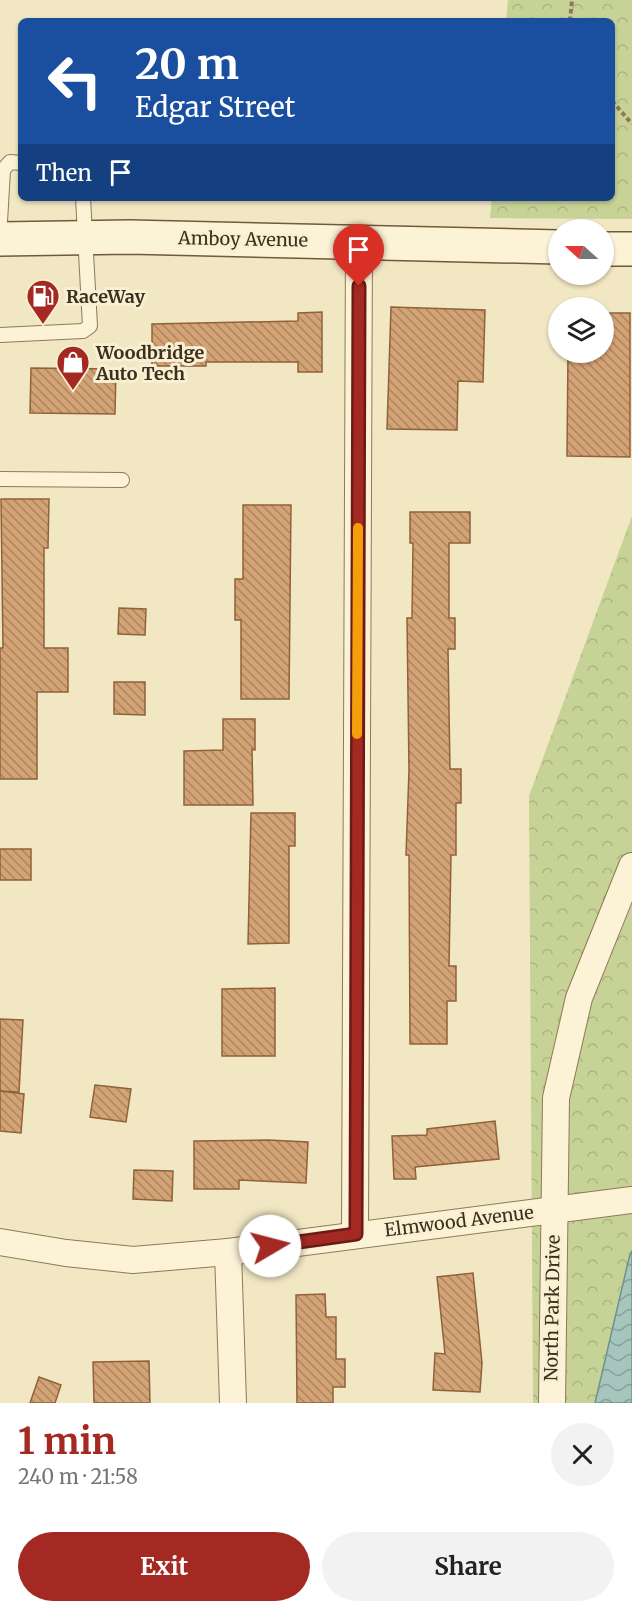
<!DOCTYPE html>
<meta charset="utf-8">
<style>
:root{--surface:#fff;--page:#f2f2f2;--text:#222;--muted:#767676;--accent:#a42922}
body{margin:0;font-family:Merriweather,serif;background:var(--page);color:var(--text);height:100vh;display:flex;flex-direction:column;font-size:22px;white-space:nowrap}
*{box-sizing:border-box;margin:0}
p{font-size:20px;color:var(--muted)}
.icon{flex:none;width:33px;height:33px;fill:none;stroke:currentColor;stroke-width:2;stroke-linecap:round;stroke-linejoin:round}
.map{position:relative;height:1403px;overflow:hidden}
.details{display:flex;flex-direction:column;background:var(--surface);flex:1}
.details>*{flex:none}
.top-card{position:absolute;left:18px;top:18px;width:597px;height:183px;border-radius:9px;box-shadow:0 2px 4px #0004;background:#1a4fa0;color:#fff;overflow:hidden}
.needle{width:39px;rotate:291deg}
.fabs{position:absolute;left:548px;top:219px;display:grid;gap:12px}
.fabs a{display:grid;place-items:center;width:66px;height:66px;border-radius:50%;background:var(--surface);box-shadow:0 2px 4px #0004;font-size:30px}
.pin{position:absolute;display:grid;place-items:center;width:51px;height:51px;color:#fff;margin:-62px -26px;border-radius:50% 50% 50% 0;rotate:-45deg;box-shadow:0 0 6px #0007}
.pin .icon{rotate:45deg}
.me{position:absolute;width:66px;margin:-33px;rotate:82deg;stroke-linejoin:round;filter:drop-shadow(0 0 4px #0008)}
.turn{display:flex;align-items:center;gap:21px;height:126px;padding:0 18px;font-size:27px}
.turn .icon{width:78px;height:78px;stroke-width:2.5}
.turn b{display:block;font-size:42px;line-height:51px}
.then{display:flex;align-items:center;height:57px;padding:0 18px;background:#0003;gap:12px;font-size:22px}
.round{display:grid;place-items:center;flex:none;width:63px;height:63px;border-radius:32px;background:var(--page)}
.summary{display:flex;align-items:center;justify-content:space-between;height:102px;padding:0 18px}
h1{font-size:36px;font-weight:700;line-height:45px;color:var(--accent)}
.action{display:flex;gap:12px;margin-top:auto;padding:12px 18px}
.action a{flex:1;height:69px;border-radius:36px;background:var(--accent);color:#fff;font-size:24px;font-weight:700;line-height:69px;text-align:center}
.action a+a{background:var(--page);color:var(--text)}
.map>svg:first-child{display:block}
.forest{fill:url(#forest-crowns)}
.water{fill:url(#water-waves);stroke:#6b948d;stroke-width:1.5}
.building{fill:url(#building-back-hatch);stroke:#90623b;stroke-width:1.5}
.lines{fill:none;stroke-linecap:round;stroke-linejoin:round}
.lane-casing{stroke:#8f7858;stroke-width:16}
.street-casing{stroke:#8f7858;stroke-width:28}
.secondary-casing{stroke:#71593b;stroke-width:36}
.path{stroke:#8f7858;stroke-width:4;stroke-dasharray:4.5 3;stroke-linecap:butt}
.lane{stroke:#fcf3d7;stroke-width:14}
.street{stroke:#fcf3d7;stroke-width:26}
.secondary{stroke:#fcf3d7;stroke-width:33}
.route-casing{stroke:#6b1b16;stroke-width:15}
.route{stroke:#a42922;stroke-width:10}
.slow{stroke:#f59e0b;stroke-width:10}
.labels{text-anchor:middle;dominant-baseline:central;stroke-width:6;stroke-linejoin:round;paint-order:stroke}
.street-label{font-size:18px;fill:#3d2f1d;stroke:#f9f0d3}
.poi-label{font-size:18px;font-weight:bold;fill:#3d2f1d;stroke:#f9f0d3;text-anchor:start}
</style>
<div class="map">
<svg width="632" height="1403" viewBox="0 0 632 1403">
<defs>
<pattern id="forest-crowns" width="20" height="18" patternUnits="userSpaceOnUse" patternTransform="scale(1.5)"><rect width="20" height="18" fill="#c7d296"/><path d="M2 6a3 3 0 1 1 6 0M12 15a3 3 0 1 1 6 0" fill="none" stroke="#acb581"/></pattern>
<pattern id="water-waves" width="16" height="10" patternUnits="userSpaceOnUse" patternTransform="scale(1.5)"><rect width="16" height="10" fill="#a5c5bd"/><path d="M0 5q4-4 8 0t8 0" fill="none" stroke="#88a099"/></pattern>
<pattern id="building-back-hatch" width="6" height="6" patternUnits="userSpaceOnUse" patternTransform="scale(1.5)"><rect width="6" height="6" fill="#d4a375"/><path d="M-1 5l2 2M0 0l6 6M5-1l2 2" fill="none" stroke="#ad855f"/></pattern>
</defs>
<rect width="100%" height="100%" fill="#f2e7c3"/>
<g class="forest">
<polygon points="508,0 632,0 632,219 490,218 492,198 612,198 612,21 506,21"/>
<polygon points="632,516 632,1403 533,1403 529,796"/>
</g>
<polygon class="water" points="632,1251 632,1403 595,1403 630,1254"/>
<g class="building">
<polygon points="391,307 485,310 483,382 458,381 457,430 387,429"/>
<polygon points="322,312 322,372 298,372 298,362 206,362 206,366 152,366 152,324 298,321 298,313"/>
<polygon points="603,313 630,313 630,457 567,456 568,352 603,352"/>
<polygon points="31,368 116,369 115,414 30,413"/>
<polygon points="1,499 49,499 48,548 44,548 44,648 68,648 68,692 37,692 37,779 0,779 0,648 3,648"/>
<polygon points="243,505 291,505 289,699 241,699 241,620 235,620 235,579 243,579"/>
<polygon points="410,512 470,512 470,543 449,543 449,618 455,618 455,649 448,649 450,769 461,769 461,803 456,803 456,855 451,855 449,966 456,966 456,1001 447,1001 447,1044 410,1044 409,855 406,855 409,770 407,618 412,618 413,543 410,543"/>
<polygon points="119,608 146,609 145,635 118,634"/>
<polygon points="114,682 145,682 145,715 114,714"/>
<polygon points="223,719 255,719 255,750 252,749 253,805 184,805 184,751 223,750"/>
<polygon points="251,813 295,813 295,846 289,846 289,943 248,944"/>
<rect x="0" y="849" width="31" height="31"/>
<polygon points="275,988 275,1056 222,1056 222,989"/>
<polygon points="0,1019 23,1020 19,1092 0,1091"/>
<polygon points="95,1085 131,1089 126,1122 90,1117"/>
<polygon points="0,1091 24,1094 21,1133 0,1131"/>
<polygon points="495,1121 499,1159 415,1167 416,1179 394,1179 392,1136 427,1135 427,1129"/>
<polygon points="268,1140 308,1142 306,1183 239,1180 239,1189 194,1189 194,1141"/>
<polygon points="134,1170 173,1171 172,1201 133,1199"/>
<polygon points="473,1273 482,1363 480,1392 433,1390 435,1353 445,1354 437,1277"/>
<polygon points="325,1294 326,1317 336,1317 336,1359 345,1359 345,1387 333,1387 333,1403 297,1403 296,1295"/>
<polygon points="149,1361 150,1403 94,1403 93,1362"/>
<polygon points="39,1377 61,1385 55,1403 30,1403"/>
</g>
<g class="lines">
<defs>
<g id="lane">
<polyline points="0,222 3,170 10,162 21,163"/>
<polyline points="0,335 83,331 90,326 83,198"/>
<polyline points="0,479 122,480"/>
</g>
<g id="street">
<polyline points="355,1234 359,242"/>
<polyline points="0,1242 66,1253 133,1260 228,1252 632,1200"/>
<polyline points="228,1252 233,1403"/>
<polyline points="552,1403 556,1098 579,998 632,866"/>
</g>
<g id="secondary">
<polyline points="0,239 130,237 558,247"/>
<polyline points="603,249 632,249"/>
</g>
</defs>
<use href="#lane" class="lane-casing"/>
<use href="#street" class="street-casing"/>
<use href="#secondary" class="secondary-casing"/>
<g class="path">
<polyline points="570,21 572,0"/>
<polyline points="612,101 632,124"/>
</g>
<use href="#lane" class="lane"/>
<use href="#street" class="street"/>
<use href="#secondary" class="secondary"/>
</g>
<g class="lines">
<defs>
<polyline id="route" points="270,1246 356,1234 359,286"/>
</defs>
<use href="#route" class="route-casing"/>
<use href="#route" class="route"/>
<polyline class="slow" points="357,734 358,528"/>
</g>
<defs>
<symbol id="fuel-pin" viewBox="-11 -11 22 30"><path d="M0 17L-7.5 6A9.5 9.5 0 1 1 7.5 6Z" fill="#a42922" stroke="#f9f0d3"/><path d="M-5.5-6h7V0h2V4h1.3V-2.5L3-4.5l.8-.8L6-3V5H2.5V1h-1V6h-7ZM-4.2-4.7v3.2H.2V-4.7Z" fill="#fff"/></symbol>
<symbol id="shop-pin" viewBox="-11 -11 22 30"><path d="M0 17L-7.5 6A9.5 9.5 0 1 1 7.5 6Z" fill="#a42922" stroke="#f9f0d3"/><path d="M-5-2.5h2.3a2.7 3.5 0 0 1 5.4 0H5L5.5 6h-11ZM-1.5-2.5h3a1.5 2.3 0 0 0-3 0Z" fill="#fff"/></symbol>
</defs>
<g fill-rule="evenodd">
<use href="#fuel-pin" x="24" y="277" width="38" height="52"/>
<use href="#shop-pin" x="54" y="343" width="38" height="52"/>
</g>
<g class="labels">
<g class="street-label">
<text transform="translate(243 239) rotate(1)">Amboy Avenue</text>
<text transform="translate(459 1221) rotate(-7)">Elmwood Avenue</text>
<text transform="translate(552 1308) rotate(-89)">North Park Drive</text>
</g>
<g class="poi-label">
<text x="66" y="296">RaceWay</text>
<text x="96" y="352">Woodbridge<tspan x="96" dy="21">Auto Tech</tspan></text>
</g>
</g>
</svg>
<div class="fabs">
<a><svg class="needle" viewBox="-14 -14 28 28"><path d="M0-13l5 13h-10z" fill="#e53935"/><path d="M0 13l5-13h-10z" fill="#767676"/></svg></a>
<a><svg class="icon" aria-label="layers" viewBox="0 0 24 24"><path d="M12 4l9 5-9 5-9-5zM3 14l9 5 9-5"/></svg></a>
</div>
<div class="pin" style="left:359px;top:286px;background:#d93025"><svg class="icon" aria-label="arrive" viewBox="0 0 24 24"><path d="M6 21V4h12l-3 4 3 4H6"/></svg></div>
<svg class="me" style="left:270px;top:1246px" viewBox="-20 -20 40 40"><circle r="19" fill="#fff"/><path d="M0-13L10 11 0 6-10 11z" fill="#a42922"/></svg>
<div class="top-card">
<div class="turn"><svg class="icon" aria-label="left" viewBox="0 0 24 24"><path d="M17 20v-9H6M10 6l-5 5 5 5"/></svg><div><b>20 m</b>Edgar Street</div></div>
<div class="then">Then<svg class="icon" aria-label="arrive" viewBox="0 0 24 24"><path d="M6 21V4h12l-3 4 3 4H6"/></svg></div>
</div>
</div>
<section class="details">
<div class="summary"><div><h1>1 min</h1><p>240 m · 21:58</p></div><a class="round"><svg class="icon" aria-label="close" viewBox="0 0 24 24"><path d="M6 6l12 12M18 6L6 18"/></svg></a></div>
<div class="action"><a>Exit</a><a>Share</a></div>
</section>
